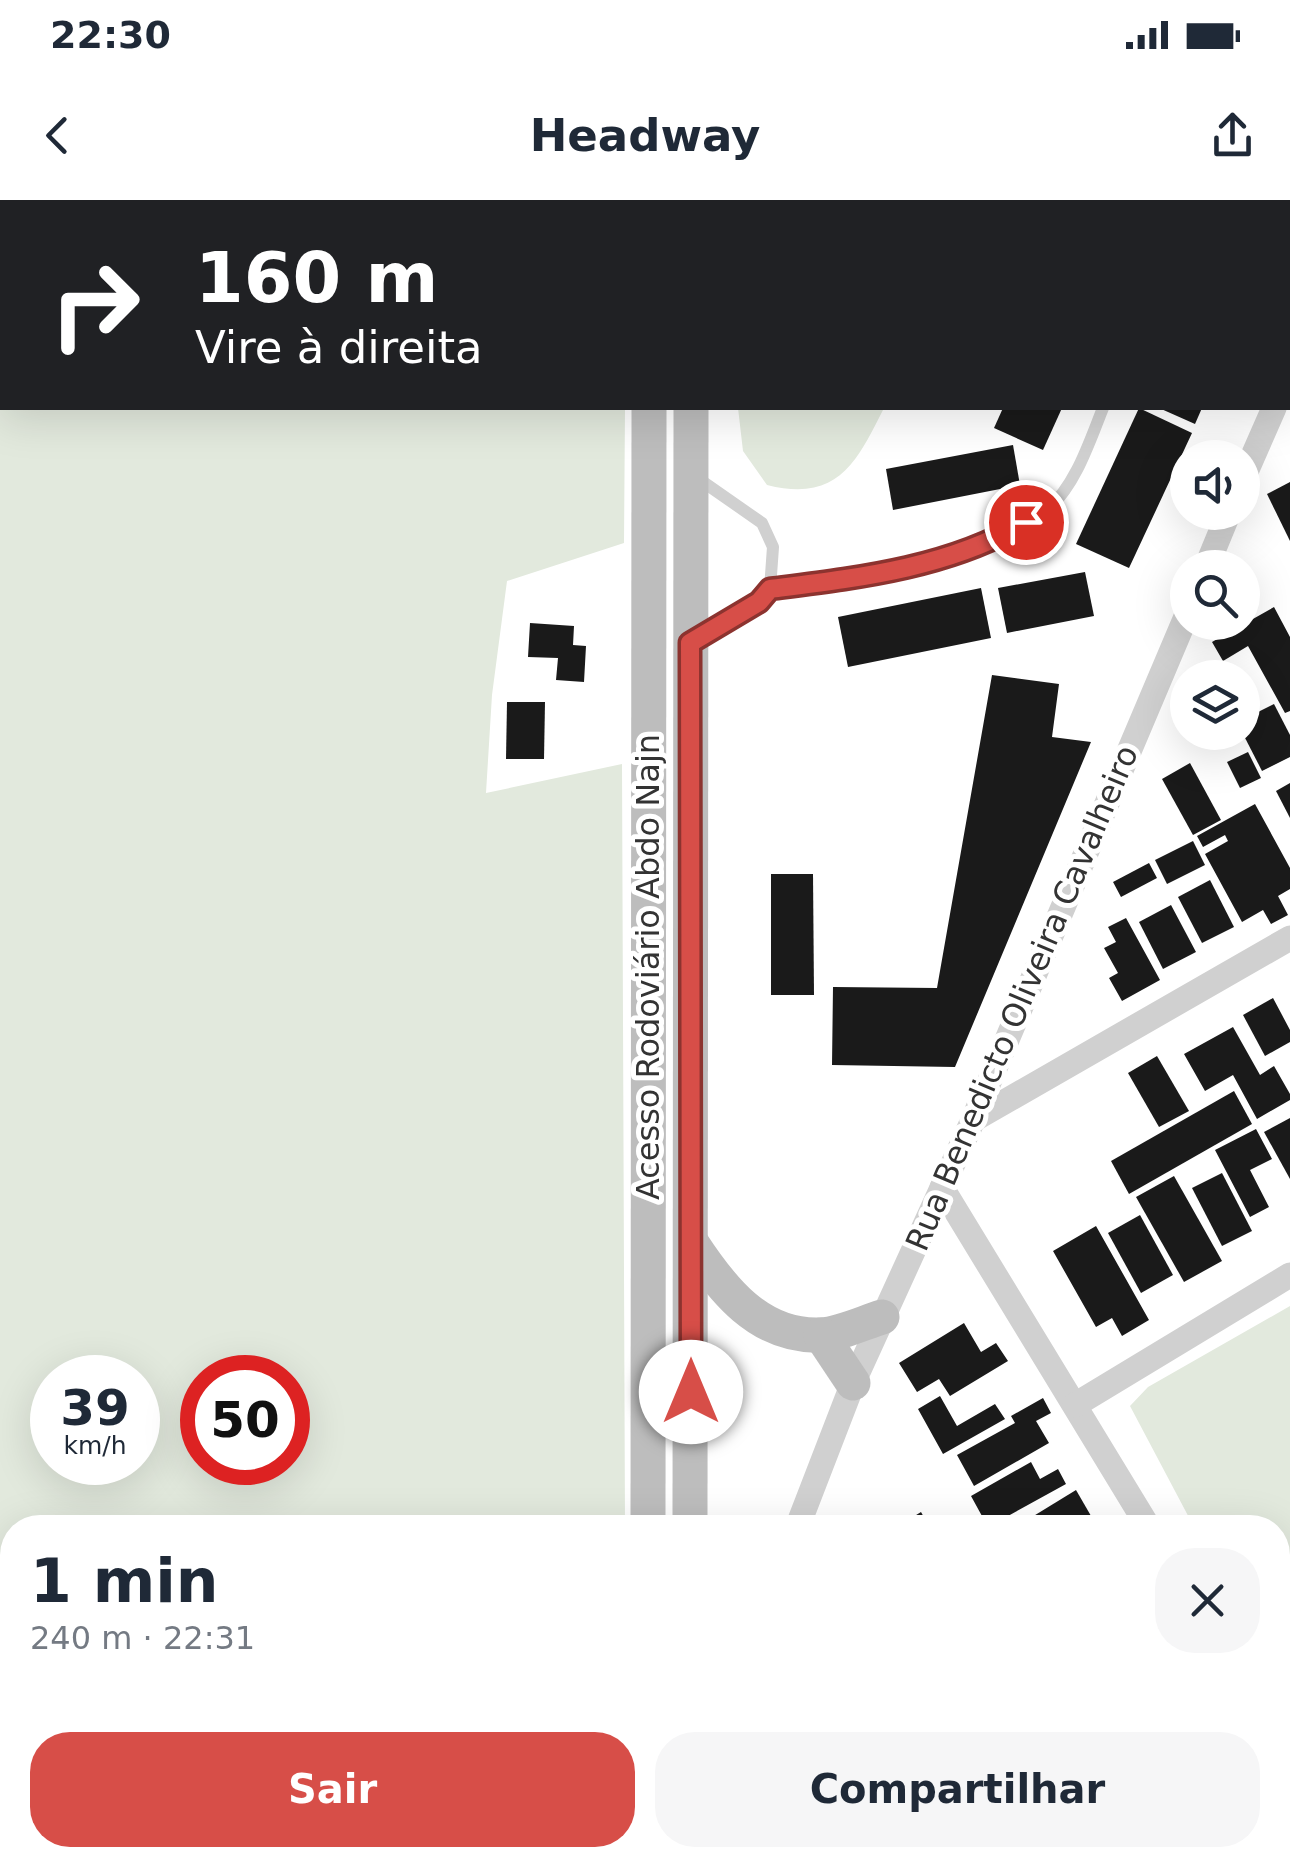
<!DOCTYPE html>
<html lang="pt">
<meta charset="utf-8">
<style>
:root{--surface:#fff;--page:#f6f6f7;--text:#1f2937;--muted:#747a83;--accent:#d74e48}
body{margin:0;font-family:"DejaVu Sans",sans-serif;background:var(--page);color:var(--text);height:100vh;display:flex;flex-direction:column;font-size:38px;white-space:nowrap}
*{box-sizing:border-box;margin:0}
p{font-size:32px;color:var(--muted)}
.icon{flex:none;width:55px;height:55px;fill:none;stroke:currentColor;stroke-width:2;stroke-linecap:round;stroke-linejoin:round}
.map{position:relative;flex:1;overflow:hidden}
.panel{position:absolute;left:0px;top:1315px;width:1290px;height:352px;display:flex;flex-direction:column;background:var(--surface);border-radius:40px 40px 0 0;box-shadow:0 10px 40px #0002}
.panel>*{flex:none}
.guide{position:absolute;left:0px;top:0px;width:1290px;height:210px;box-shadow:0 10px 40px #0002;background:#202124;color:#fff;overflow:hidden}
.fabs{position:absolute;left:1170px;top:240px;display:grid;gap:20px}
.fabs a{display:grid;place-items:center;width:90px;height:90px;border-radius:50%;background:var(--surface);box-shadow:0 10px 40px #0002;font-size:50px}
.speed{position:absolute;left:30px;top:1155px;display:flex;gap:20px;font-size:50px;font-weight:700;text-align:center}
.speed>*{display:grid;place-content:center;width:130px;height:130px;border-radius:50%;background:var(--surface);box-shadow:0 10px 40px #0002;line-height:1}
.speed small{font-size:25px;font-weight:400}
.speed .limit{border:15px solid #d22;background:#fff;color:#111}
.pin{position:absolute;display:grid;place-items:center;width:85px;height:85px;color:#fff;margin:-42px;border:5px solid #fff;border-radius:50%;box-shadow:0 2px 10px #0007}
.me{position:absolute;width:110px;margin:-55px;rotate:0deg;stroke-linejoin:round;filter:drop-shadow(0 0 8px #0008)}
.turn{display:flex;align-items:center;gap:35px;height:210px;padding:0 30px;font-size:45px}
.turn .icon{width:130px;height:130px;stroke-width:2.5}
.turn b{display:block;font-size:70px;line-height:85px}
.round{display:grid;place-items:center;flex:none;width:105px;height:105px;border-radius:40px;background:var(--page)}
.overview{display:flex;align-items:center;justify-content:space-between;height:170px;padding:0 30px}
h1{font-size:60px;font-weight:600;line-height:75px}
.cta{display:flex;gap:20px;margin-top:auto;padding:20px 30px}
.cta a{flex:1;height:115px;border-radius:40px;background:var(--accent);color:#fff;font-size:40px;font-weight:600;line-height:115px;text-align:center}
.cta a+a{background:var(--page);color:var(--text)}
.status{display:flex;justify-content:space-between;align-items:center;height:70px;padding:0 50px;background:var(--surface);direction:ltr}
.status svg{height:28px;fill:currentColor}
header{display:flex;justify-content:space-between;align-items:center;height:130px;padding:0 30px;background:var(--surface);font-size:45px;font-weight:600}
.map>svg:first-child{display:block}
.green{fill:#e2e9dd;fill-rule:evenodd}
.building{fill:#1a1a1a}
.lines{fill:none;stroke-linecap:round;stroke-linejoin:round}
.service{stroke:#d0d0d0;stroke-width:12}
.minor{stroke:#d0d0d0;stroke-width:25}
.secondary{stroke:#bdbdbd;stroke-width:35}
.route-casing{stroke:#8c332f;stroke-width:25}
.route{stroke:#d74e48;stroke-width:18}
.labels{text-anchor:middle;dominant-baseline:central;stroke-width:10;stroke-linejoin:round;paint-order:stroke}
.street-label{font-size:32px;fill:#333;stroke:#fff}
</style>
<div class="status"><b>22:30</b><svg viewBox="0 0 49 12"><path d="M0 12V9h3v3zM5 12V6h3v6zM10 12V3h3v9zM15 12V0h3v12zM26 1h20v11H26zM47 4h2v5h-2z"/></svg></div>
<header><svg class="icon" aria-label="back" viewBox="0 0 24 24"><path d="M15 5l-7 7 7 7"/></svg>Headway<svg class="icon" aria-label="share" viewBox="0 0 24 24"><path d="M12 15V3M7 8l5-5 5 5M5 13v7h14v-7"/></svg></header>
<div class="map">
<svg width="1290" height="1667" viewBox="0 0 1290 1667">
<rect width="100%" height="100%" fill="#fff"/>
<g class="green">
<path d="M 0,0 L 626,0 L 2,2 L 2,208 L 625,208 L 624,343 L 507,381 L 492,495 L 486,593 L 622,564 L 625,1327 L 12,1328 L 12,1655 L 624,1655 L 624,1667 L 0,1667 ZM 52,1178 L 138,1178 L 138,1262 L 52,1262 ZM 202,1178 L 288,1178 L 288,1262 L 202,1262 Z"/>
<path d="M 738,208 L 884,208 C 857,261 839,303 767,285 L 743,251 Z"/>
<polygon points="1290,1106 1290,1500 1278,1478 1278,1328 1194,1327 1130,1206 1148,1187"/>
</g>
<g class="building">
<polygon points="1003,208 1062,208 1043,250 994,228"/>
<polygon points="1139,208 1192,233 1129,368 1076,344"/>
<polygon points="1159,208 1202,208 1195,224"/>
<polygon points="1013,245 1020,285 893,310 886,269"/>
<polygon points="1290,282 1290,341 1267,294"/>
<polygon points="1085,372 1094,416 1007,433 998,388"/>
<polygon points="981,388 991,438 848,467 838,417"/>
<polygon points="1274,407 1290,437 1290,511 1285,513 1248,446 1223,461 1212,442"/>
<polygon points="530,423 574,426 573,445 586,446 584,482 556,480 558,458 528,457"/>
<polygon points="992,475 1059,484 1052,537 1091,542 955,867 832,865 833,787 937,788"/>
<polygon points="507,502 545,502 544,559 506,559"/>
<polygon points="1274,504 1290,535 1290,557 1262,571 1242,532 1242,520"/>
<polygon points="1248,552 1261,578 1240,588 1227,562"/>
<polygon points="1190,563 1221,620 1193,635 1162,579"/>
<polygon points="1290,583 1290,618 1276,591"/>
<polygon points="1255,604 1290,668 1290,689 1278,696 1288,715 1271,724 1263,710 1242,722 1205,654 1228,641 1225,635 1203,647 1197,636"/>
<polygon points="1193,641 1205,665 1167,684 1155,660"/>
<polygon points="1149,663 1157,678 1121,697 1113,682"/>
<polygon points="771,674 813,674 814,795 771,795"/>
<polygon points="1210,680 1234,727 1202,743 1178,697"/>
<polygon points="1171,705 1196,752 1163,769 1139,722"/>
<polygon points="1126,718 1160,780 1122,801 1109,778 1118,773 1104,748 1116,742 1108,727"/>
<polygon points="1273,798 1290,830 1290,842 1265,856 1243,815"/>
<polygon points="1233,827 1260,875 1274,866 1290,894 1290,900 1257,919 1233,875 1205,891 1184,854"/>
<polygon points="1157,856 1189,911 1159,927 1128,873"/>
<polygon points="1234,891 1252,924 1129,994 1111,961"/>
<polygon points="1290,918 1290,979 1264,932"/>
<polygon points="1256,929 1272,959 1250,970 1269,1007 1250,1017 1215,950"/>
<polygon points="1222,973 1252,1031 1222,1046 1192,988"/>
<polygon points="1174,976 1222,1061 1184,1082 1136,997"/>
<polygon points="1140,1015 1173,1075 1141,1093 1108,1033"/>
<polygon points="1096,1026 1149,1120 1122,1136 1112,1118 1096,1127 1053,1051"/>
<polygon points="964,1123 981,1152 996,1143 1008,1161 950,1196 939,1179 917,1192 899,1163"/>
<polygon points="940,1196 957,1226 995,1204 1005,1219 943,1254 918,1209"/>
<polygon points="1043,1198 1051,1213 1036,1221 1049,1243 974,1286 957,1255 1015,1223 1011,1216"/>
<polygon points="1031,1262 1040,1279 1058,1269 1066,1284 988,1327 971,1296"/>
<polygon points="1076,1290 1098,1328 1014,1328"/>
<polygon points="921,1312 930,1328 895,1328"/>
<polygon points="1290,1624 1290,1667 1253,1667 1247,1655 1278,1655 1278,1630"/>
<polygon points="1089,1655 1119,1655 1098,1667"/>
<polygon points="1144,1655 1175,1655 1155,1667"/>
<polygon points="1190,1655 1238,1655 1245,1667 1197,1667"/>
</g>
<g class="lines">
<g class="service">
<polyline points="1185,2 1186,0"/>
<polyline points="696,277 762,323 773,347 770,389 759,402 696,440"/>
<path d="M 770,389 C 852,378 985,365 1048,309 C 1076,285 1090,240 1103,208"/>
</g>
<g class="minor">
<polyline points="1288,175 1290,169"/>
<polyline points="1242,281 1274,208"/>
<polyline points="1206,368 1229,312"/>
<polyline points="973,920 1290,738"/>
<polyline points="942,988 1149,1328"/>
<polyline points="1075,1205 1290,1075"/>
<polyline points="797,1328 853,1183 973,920 1188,412"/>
<polyline points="1278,1543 1290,1565"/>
<polyline points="787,1655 787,1667"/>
<polyline points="875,1667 896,1655"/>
</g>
<g class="secondary">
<polyline points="651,2 651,0"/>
<polyline points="692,2 692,0"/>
<path d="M 691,1042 C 721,1088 759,1138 821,1135 C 840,1134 863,1123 882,1117"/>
<polyline points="821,1135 853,1183"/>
<polyline points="648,1328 649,208"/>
<polyline points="690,1328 691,208"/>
<polyline points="690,1655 690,1667"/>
<polyline points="646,1667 646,1655"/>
</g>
</g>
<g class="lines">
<defs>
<path id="route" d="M 691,1192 L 690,443 L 759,402 L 770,389 C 857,378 949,368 1026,322"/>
</defs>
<use href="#route" class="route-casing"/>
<use href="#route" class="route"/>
</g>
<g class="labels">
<g class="street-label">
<text transform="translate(648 767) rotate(-90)">Acesso Rodoviário Abdo Najn</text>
<text transform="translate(1022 798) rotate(-67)">Rua Benedicto Oliveira Cavalheiro</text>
</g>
</g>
</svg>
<div class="fabs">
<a><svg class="icon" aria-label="sound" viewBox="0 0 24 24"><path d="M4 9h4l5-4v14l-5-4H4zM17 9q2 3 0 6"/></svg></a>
<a><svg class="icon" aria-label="search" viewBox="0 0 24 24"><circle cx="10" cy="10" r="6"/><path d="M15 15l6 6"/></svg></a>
<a><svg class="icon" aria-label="layers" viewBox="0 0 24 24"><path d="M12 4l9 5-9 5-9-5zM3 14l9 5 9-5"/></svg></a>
</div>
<div class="speed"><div>39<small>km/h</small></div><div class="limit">50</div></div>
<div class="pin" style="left:1026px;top:322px;background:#d93025"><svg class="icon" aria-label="arrive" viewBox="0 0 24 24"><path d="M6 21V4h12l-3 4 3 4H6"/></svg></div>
<svg class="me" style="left:691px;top:1192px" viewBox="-20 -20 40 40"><circle r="19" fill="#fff"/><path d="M0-13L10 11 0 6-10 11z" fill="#d74e48"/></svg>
<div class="guide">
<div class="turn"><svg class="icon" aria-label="right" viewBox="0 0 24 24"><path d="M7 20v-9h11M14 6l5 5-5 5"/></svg><div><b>160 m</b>Vire à direita</div></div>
</div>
<section class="panel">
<div class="overview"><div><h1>1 min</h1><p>240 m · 22:31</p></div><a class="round"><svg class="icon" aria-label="close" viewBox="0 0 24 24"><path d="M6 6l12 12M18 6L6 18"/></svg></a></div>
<div class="cta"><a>Sair</a><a>Compartilhar</a></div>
</section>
</div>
